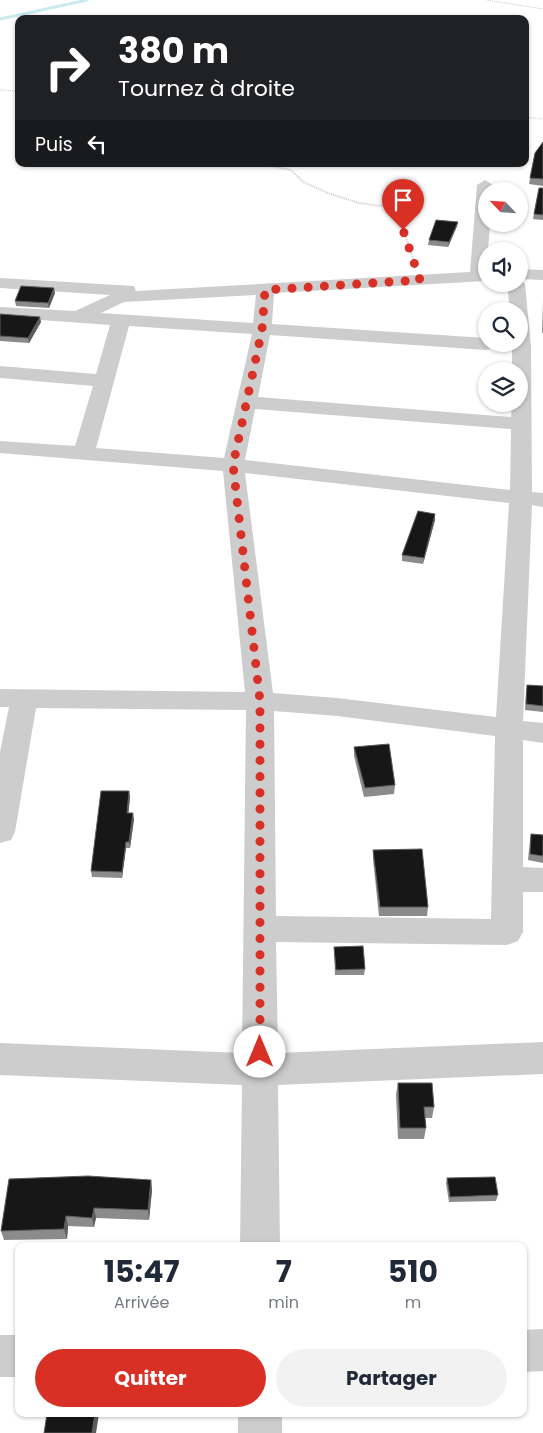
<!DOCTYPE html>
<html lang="fr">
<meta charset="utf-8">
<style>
:root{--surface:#fff;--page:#f2f2f3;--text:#1f2937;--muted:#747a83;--accent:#d93025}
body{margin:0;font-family:Poppins,sans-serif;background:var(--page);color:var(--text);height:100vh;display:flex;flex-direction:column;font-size:19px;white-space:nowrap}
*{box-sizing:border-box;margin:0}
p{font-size:16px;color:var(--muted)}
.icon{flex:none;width:28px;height:28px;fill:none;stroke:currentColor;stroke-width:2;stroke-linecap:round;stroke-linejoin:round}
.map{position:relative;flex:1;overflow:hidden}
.sheet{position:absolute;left:15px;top:1242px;width:512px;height:175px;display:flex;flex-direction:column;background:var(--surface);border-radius:10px;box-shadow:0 1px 4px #0004}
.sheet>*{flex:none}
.hud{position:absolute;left:15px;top:15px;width:514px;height:152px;border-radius:10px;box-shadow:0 1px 4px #0004;background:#202124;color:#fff;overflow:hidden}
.needle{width:32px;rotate:295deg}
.fabs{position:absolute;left:478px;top:182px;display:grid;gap:10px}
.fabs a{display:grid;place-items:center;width:50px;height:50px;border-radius:50%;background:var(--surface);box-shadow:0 1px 4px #0004;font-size:25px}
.pin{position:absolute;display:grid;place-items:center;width:42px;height:42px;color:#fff;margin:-51px -21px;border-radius:50% 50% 50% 0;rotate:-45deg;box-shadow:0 0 5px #0007}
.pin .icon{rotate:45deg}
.me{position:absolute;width:55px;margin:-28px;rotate:0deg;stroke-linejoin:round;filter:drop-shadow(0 0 4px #0008)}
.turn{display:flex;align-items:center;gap:18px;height:105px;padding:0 20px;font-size:22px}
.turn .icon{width:65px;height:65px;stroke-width:2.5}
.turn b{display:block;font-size:35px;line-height:42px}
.then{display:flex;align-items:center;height:48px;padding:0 20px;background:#0003;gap:10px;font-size:19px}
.eta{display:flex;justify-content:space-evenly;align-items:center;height:85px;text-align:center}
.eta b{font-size:30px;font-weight:700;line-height:35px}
.button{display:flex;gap:10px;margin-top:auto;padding:10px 20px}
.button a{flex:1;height:58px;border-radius:30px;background:var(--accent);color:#fff;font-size:20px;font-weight:700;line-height:58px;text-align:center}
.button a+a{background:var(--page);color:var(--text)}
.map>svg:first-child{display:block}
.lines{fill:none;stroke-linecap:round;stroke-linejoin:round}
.stream{stroke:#c8ebef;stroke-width:3}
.path-far1{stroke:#cdcdcd;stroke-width:1;stroke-dasharray:1 1;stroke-linecap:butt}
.path{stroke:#cdcdcd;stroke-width:2;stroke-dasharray:1 1;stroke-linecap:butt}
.minor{fill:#cdcdcd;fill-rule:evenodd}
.wall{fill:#8b8b8b}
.shaded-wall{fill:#5d5d5d}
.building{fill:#171717;stroke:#5d5d5d}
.route{stroke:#d93025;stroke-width:9;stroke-dasharray:0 16.2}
</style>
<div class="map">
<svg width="543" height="1433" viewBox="0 0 543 1433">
<rect width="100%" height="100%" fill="#fff"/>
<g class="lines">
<polyline class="stream" points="0,19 87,0"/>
<g class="path-far1">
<polyline points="486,0 543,9"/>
<polyline points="0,90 19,91"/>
<polyline points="525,117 543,119"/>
</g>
<polyline class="path" points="261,164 291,170 303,182 328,193 359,203 389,207 398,213 415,265"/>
<g class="minor">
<path d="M 485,180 L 493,185 L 492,191 L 486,191 L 486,224 L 490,224 L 488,251 L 486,251 L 486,281 L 274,293 L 272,324 L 486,338 L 486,344 L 495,344 L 493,348 L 486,350 L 270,335 L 258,397 L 511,417 L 512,404 L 519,404 L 519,371 L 512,371 L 512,344 L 519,344 L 519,311 L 510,311 L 507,284 L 519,284 L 519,279 L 525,284 L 531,346 L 532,492 L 543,493 L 543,507 L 532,505 L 523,721 L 543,723 L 543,743 L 523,740 L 523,867 L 543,868 L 543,892 L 523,892 L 523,932 L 518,941 L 507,945 L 276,942 L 278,1053 L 543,1042 L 543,1074 L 278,1085 L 280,1246 L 240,1246 L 242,1085 L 0,1075 L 0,1043 L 242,1053 L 246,710 L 36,708 L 15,832 L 11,840 L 0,843 L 0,752 L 9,707 L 0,707 L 0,689 L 245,692 L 223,471 L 0,453 L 0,441 L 75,446 L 93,386 L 0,378 L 0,366 L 96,374 L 110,325 L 0,317 L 0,307 L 75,311 L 110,295 L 0,288 L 0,278 L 134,286 L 136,291 L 470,272 L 477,185 ZM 256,295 L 253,323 L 101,313 L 124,302 ZM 129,326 L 252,334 L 224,458 L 96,448 ZM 255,409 L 511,429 L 510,490 L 245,460 ZM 245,473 L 509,503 L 496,717 L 337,698 L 273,693 ZM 274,711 L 337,716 L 495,736 L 491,919 L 276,916 Z"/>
<polygon points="519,269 543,270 543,280 519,279"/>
<polygon points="543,1329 543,1371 524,1372 524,1330"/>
<rect x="0" y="1335" width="19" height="42"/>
<rect x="238" y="1414" width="44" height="19"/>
</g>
</g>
<g class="wall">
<polygon points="543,142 543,186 529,184 535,153"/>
<polygon points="539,188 543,188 543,220 533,219"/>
<polygon points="457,226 448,247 428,245 429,240"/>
<polygon points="55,293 49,308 16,306 15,301"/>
<polygon points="543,301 543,333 542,333"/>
<polygon points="0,314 41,322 29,343 0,341"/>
<polygon points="435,514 435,520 423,564 402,561 402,555"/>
<polygon points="527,685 543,686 543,712 525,710 526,691"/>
<polygon points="354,747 395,785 394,794 364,797 354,756"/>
<polygon points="129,791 130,797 128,813 134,819 130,848 126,848 122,878 92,877 91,871"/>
<polygon points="531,834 543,835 543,863 528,860 530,840"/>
<polygon points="373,850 428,907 427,916 379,916 373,859"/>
<polygon points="334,947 365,969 364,975 335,975"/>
<polygon points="398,1083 434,1107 432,1118 425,1118 426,1128 424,1139 398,1139 396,1094"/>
<polygon points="447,1178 498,1195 496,1201 449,1202 446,1183"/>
<polygon points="151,1180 152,1190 149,1220 96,1218 94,1227 68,1226 67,1239 4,1240 1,1231"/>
</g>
<g class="shaded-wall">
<polygon points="458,222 457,226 448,247 449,242"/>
<polygon points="54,288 55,293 49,308 48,303"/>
<polygon points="40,317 41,322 29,343 28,338"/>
<polygon points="435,514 435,520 423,564 424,558"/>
<polygon points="129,791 130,797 128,819 127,813"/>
<polygon points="133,813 134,819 130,848 129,842"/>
<polygon points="126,842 126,848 122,878 122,872"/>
<polygon points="151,1180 152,1190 149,1220 148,1210"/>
<polygon points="94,1208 96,1218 94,1227 92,1218"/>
<polygon points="66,1216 68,1226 67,1239 64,1229"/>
<polygon points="95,1414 99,1414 96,1433 92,1433"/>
</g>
<g class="building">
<polygon points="543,142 543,179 530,178 535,153"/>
<polygon points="539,188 543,188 543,215 534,214"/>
<polygon points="436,220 458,222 449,242 429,240"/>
<polygon points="21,286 54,288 48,303 15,301"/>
<polygon points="0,314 40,317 28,338 0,336"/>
<polygon points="418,511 435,514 424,558 402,555"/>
<polygon points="527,685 543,686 543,706 526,704"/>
<polygon points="389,744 395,785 365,788 354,747"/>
<polygon points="101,791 129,791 127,813 133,813 129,842 126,842 122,872 91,871"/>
<polygon points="531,834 543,835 543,856 530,854"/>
<polygon points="422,849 428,907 380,907 373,850"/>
<polygon points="363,946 365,969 336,970 334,947"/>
<polygon points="398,1083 432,1083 434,1107 424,1107 426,1128 400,1128"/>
<polygon points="88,1176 151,1180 148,1210 94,1208 92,1218 66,1216 64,1229 1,1231 9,1179"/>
<polygon points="495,1177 498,1195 450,1197 447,1178"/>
<polygon points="47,1414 95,1414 92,1433 44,1433"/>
</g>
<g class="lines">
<polyline class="route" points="260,1052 260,701 233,465 262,330 265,290 420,280 403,230"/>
</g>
</svg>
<div class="fabs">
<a><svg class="needle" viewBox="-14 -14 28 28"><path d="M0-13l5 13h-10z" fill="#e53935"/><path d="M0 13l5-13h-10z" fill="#747a83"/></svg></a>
<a><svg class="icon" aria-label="sound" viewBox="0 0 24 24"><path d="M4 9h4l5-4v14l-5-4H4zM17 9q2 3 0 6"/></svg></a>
<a><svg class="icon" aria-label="search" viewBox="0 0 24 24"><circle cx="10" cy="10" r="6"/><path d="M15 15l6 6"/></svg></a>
<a><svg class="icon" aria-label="layers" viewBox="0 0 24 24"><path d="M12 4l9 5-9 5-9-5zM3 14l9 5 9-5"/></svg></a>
</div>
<div class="pin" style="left:403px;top:230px;background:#d93025"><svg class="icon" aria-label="arrive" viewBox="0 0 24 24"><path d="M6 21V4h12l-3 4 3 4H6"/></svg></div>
<svg class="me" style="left:260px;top:1052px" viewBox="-20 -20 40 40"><circle r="19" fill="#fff"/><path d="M0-13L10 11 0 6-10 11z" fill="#d93025"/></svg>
<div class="hud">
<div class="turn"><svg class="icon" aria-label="right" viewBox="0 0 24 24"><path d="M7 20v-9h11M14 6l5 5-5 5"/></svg><div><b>380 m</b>Tournez à droite</div></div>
<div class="then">Puis<svg class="icon" aria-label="left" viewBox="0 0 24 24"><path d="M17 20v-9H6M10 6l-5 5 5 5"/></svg></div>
</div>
<section class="sheet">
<div class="eta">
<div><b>15:47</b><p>Arrivée</p></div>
<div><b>7</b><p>min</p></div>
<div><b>510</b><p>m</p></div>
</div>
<div class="button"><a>Quitter</a><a>Partager</a></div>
</section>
</div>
